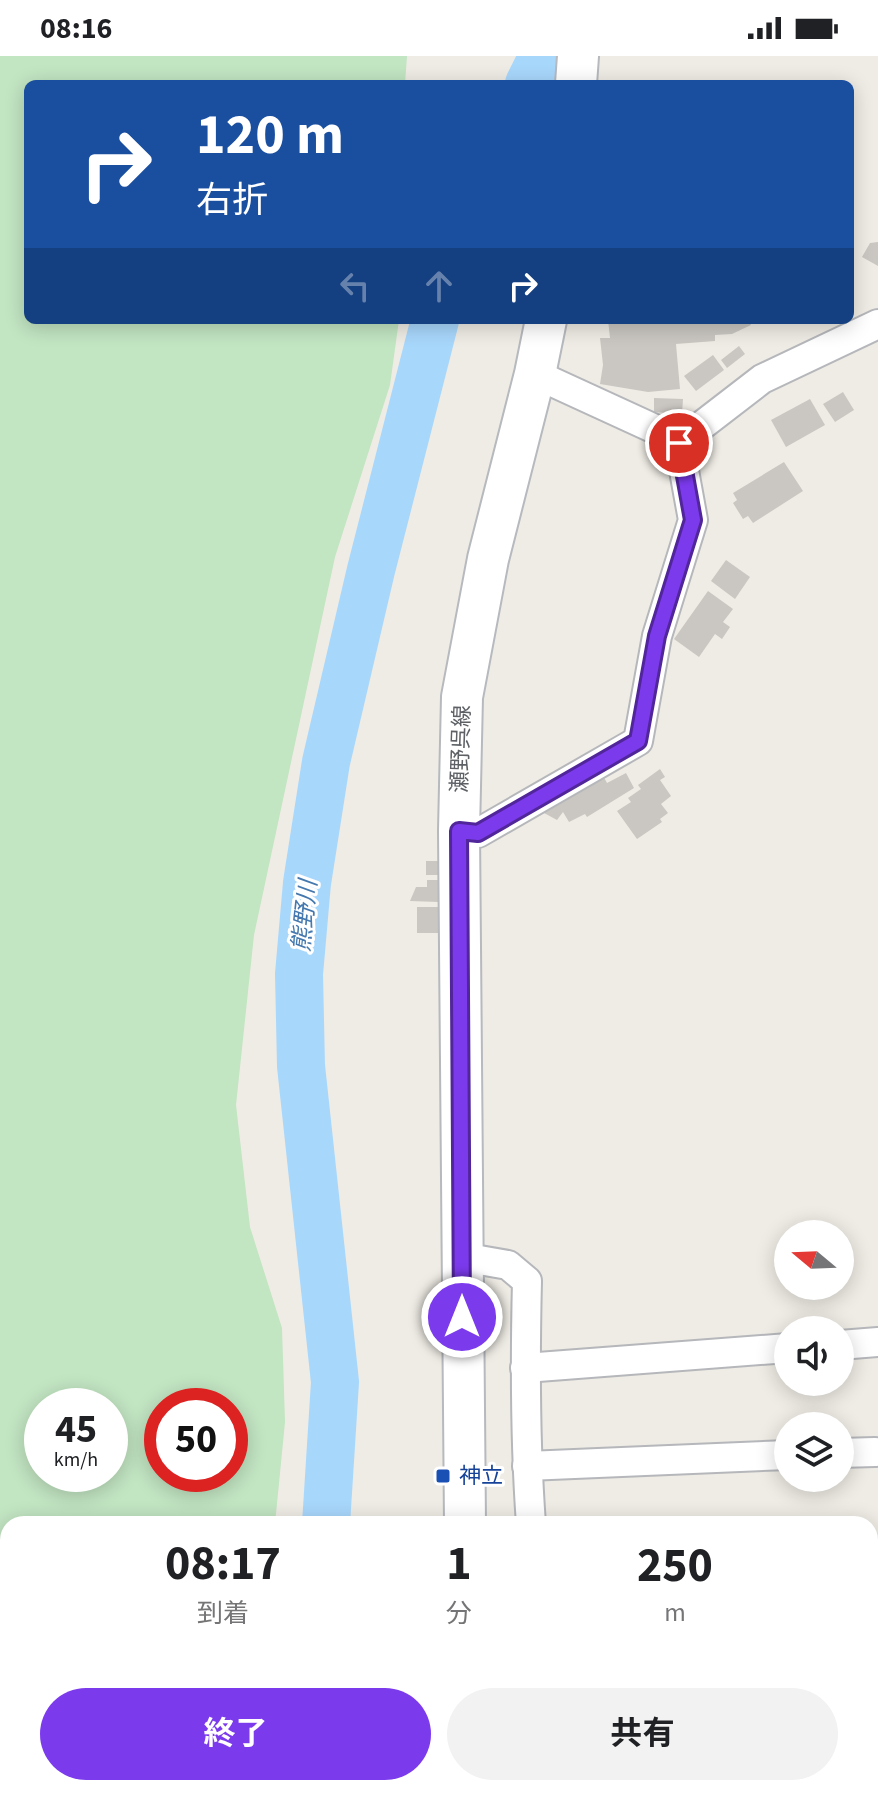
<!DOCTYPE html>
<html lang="ja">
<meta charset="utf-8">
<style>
:root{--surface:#fff;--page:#f2f2f2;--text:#202124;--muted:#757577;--accent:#7c3aed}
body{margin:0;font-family:"Source Sans 3","Noto Sans JP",sans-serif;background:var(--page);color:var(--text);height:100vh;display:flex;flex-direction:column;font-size:30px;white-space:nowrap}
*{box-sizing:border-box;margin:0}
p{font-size:26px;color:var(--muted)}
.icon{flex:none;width:44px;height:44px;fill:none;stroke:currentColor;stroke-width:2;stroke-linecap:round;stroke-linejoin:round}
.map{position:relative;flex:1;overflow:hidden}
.details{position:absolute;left:0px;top:1460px;width:878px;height:280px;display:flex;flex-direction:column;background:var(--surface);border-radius:24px 24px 0 0;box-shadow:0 4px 20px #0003}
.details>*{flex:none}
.hud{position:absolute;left:24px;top:24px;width:830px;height:244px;border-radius:12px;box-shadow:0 4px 20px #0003;background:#1a4fa0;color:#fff;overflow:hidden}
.needle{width:52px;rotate:289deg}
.tools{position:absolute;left:774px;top:1164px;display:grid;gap:16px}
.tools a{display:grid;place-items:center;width:80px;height:80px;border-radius:50%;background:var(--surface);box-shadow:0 4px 20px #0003;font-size:40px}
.speed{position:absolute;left:24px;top:1332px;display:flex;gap:16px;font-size:40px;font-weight:700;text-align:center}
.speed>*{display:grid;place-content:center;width:104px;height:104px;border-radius:50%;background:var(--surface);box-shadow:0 4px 20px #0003;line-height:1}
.speed small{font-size:20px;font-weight:400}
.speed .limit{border:12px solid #d22;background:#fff;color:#111}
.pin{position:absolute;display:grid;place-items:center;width:68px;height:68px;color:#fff;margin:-34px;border:4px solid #fff;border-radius:50%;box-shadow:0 2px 8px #0007}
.me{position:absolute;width:88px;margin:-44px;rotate:0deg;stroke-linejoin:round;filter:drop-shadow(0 0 6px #0008)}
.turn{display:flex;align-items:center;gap:28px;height:168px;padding:0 40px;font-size:36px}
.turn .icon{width:104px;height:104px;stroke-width:2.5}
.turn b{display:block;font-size:56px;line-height:68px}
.lanes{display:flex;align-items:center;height:76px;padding:0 40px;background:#0003;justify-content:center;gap:40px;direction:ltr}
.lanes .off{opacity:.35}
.eta{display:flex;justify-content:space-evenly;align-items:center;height:136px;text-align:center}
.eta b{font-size:48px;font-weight:700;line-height:56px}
.action{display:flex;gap:16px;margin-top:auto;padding:16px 40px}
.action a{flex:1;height:92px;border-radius:48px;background:var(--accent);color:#fff;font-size:32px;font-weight:700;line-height:92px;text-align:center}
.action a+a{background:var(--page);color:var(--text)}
.status{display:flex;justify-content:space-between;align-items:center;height:56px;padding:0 40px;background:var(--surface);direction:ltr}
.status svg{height:22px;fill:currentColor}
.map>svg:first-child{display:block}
.green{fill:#c2e5c2;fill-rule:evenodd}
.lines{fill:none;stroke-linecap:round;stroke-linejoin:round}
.river{stroke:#a8d7fc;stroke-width:48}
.building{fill:#cac7c2}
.street-casing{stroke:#b5b7bb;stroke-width:32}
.secondary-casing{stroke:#b6b9be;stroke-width:44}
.street{stroke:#fff;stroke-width:28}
.secondary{stroke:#fff;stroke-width:40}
.route-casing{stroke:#51269a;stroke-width:20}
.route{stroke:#7c3aed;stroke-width:14}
.transit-dot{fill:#1a4fb4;stroke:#fff;stroke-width:3}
.labels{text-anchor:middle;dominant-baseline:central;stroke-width:6;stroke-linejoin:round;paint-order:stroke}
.street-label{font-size:22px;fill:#5d6065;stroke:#fff}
.transit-label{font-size:22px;fill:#164399;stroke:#fff;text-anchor:start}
.water-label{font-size:24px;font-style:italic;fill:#4478ae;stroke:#fff}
</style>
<div class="status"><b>08:16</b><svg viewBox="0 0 49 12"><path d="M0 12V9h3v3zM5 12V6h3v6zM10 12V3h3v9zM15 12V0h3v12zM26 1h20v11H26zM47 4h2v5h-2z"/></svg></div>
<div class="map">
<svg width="878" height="1740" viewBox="0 0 878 1740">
<rect width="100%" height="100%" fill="#efece5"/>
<path class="green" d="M 0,0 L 407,0 L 405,28 L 28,28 L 28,264 L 399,264 L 390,329 L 335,501 L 254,879 L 236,1049 L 250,1171 L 282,1272 L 285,1366 L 275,1468 L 8,1468 L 8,1732 L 257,1732 L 257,1740 L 0,1740 ZM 42,1350 L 110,1350 L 110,1418 L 42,1418 ZM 162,1350 L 230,1350 L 230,1418 L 162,1418 Z"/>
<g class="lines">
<g class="river">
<polyline points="529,28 543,0"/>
<polyline points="326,1468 335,1326 301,1010 299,918 307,827 326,706 371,514 435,264"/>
<polyline points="305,1740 305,1732"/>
</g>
</g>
<g class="building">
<polygon points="878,186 878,210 862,201 870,187"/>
<polygon points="608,264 749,264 751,269 732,278 715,279 715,285 676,288 680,333 648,336 600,328 603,309 600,282 610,282"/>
<polygon points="739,290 745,298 727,312 721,304"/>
<polygon points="713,299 724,314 696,335 684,320"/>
<polygon points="843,336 854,354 835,366 823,348"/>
<polygon points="654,342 683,343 682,358 654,356"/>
<polygon points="810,343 825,369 786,391 771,364"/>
<polygon points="784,406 803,435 753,467 748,460 743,463 733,447 737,444 733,437"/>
<polygon points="726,504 750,521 735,543 711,525"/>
<polygon points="708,535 733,553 723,566 730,571 722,583 715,578 699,601 674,583"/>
<polygon points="660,713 665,721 660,724 671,740 661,748 668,757 660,763 662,766 637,783 617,755 631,746 628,742 641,733 638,729"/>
<polygon points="600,714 607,727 626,717 634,732 587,761 585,758 569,766 563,756 557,764 533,751"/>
<rect x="426" y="805" width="12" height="14"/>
<polygon points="427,824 439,824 438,846 410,845 416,831 427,831"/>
<rect x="417" y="851" width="22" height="26"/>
</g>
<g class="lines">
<defs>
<g id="street">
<polyline points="679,387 762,323 878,268"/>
<polyline points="459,775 478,777 638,685 657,580 693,464 679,387 657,374 535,318"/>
<path d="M 462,1201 L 508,1209 L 527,1225 C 525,1306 525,1387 531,1468"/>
<polyline points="840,1289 878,1286"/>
<polyline points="525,1312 788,1292"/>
<polyline points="840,1397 875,1396"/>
<polyline points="527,1410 788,1399"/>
<polyline points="578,1732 579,1740"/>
<polyline points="678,1732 679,1740"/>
</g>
<g id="secondary">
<polyline points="576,28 578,0"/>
<polyline points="465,1468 459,775 462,641 488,503 535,318 546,264"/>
<polyline points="473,1732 474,1740"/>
</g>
</defs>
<use href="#street" class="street-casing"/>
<use href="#secondary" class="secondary-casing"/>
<use href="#street" class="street"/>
<use href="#secondary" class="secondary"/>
</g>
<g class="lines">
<defs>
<polyline id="route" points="462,1261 459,775 478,777 638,685 657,580 693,464 679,387"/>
</defs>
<use href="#route" class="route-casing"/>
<use href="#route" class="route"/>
</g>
<rect class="transit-dot" x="435" y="1412" width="16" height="16" rx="4"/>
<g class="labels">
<g class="street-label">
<text transform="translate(461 693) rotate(-88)">瀬野呉線</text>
</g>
<g class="transit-label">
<text x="459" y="1420">神立</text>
</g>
<g class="water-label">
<text transform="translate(305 860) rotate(-84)">熊野川</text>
</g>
</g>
</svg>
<div class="tools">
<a><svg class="needle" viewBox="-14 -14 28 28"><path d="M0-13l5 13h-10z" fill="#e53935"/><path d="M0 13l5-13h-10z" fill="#757577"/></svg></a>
<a><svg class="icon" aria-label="sound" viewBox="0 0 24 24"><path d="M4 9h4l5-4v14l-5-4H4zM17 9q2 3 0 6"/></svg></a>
<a><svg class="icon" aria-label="layers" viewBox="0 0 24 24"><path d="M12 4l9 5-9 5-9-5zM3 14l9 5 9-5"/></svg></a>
</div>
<div class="speed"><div>45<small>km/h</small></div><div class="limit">50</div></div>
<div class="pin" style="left:679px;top:387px;background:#d93025"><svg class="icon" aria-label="arrive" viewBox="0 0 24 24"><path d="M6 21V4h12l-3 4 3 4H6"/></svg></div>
<svg class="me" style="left:462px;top:1261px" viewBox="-20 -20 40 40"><circle r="17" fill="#7c3aed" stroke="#fff" stroke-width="3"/><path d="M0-11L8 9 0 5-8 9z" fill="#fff"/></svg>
<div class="hud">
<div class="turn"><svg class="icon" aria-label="right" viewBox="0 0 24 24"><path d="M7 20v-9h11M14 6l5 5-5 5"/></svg><div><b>120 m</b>右折</div></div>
<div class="lanes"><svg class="icon off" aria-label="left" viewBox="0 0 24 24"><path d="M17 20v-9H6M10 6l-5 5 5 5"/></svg><svg class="icon off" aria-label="ahead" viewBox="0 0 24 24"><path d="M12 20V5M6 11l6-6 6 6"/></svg><svg class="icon" aria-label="right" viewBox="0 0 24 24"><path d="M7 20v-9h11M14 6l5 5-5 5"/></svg></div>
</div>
<section class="details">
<div class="eta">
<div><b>08:17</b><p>到着</p></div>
<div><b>1</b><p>分</p></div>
<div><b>250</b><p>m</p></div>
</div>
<div class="action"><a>終了</a><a>共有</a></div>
</section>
</div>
